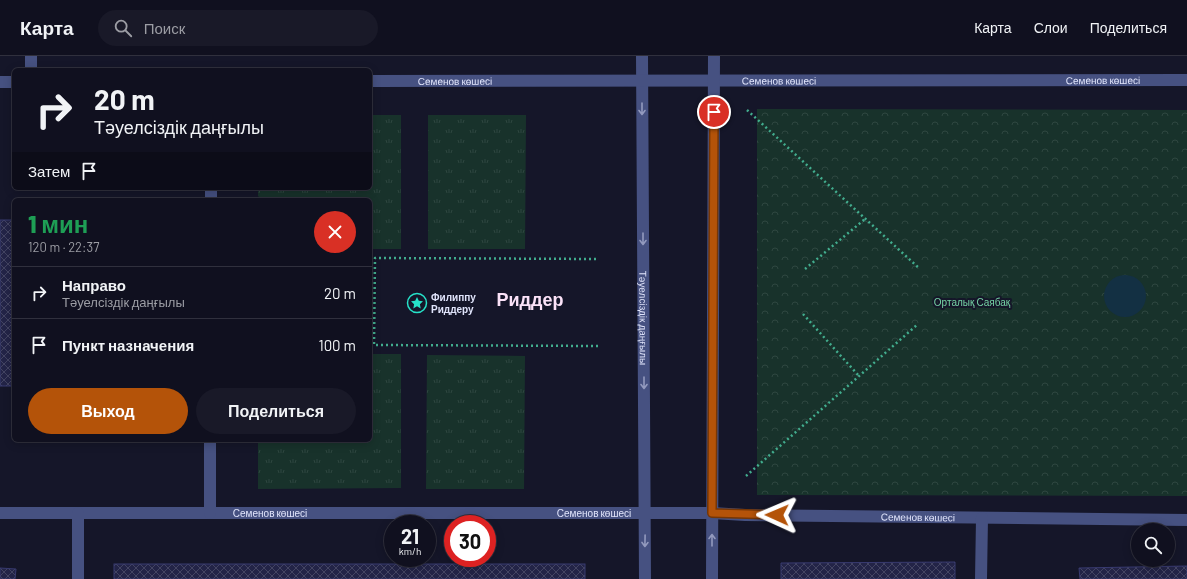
<!DOCTYPE html>
<html lang="ru">
<meta charset="utf-8">
<style>
:root{--surface:#10101f;--page:#191928;--text:#f1f3f6;--muted:#9c9da4;--line:#30303d;--accent:#b45309}
body{margin:0;font-family:Barlow,sans-serif;background:var(--page);color:var(--text);height:100vh;display:flex;flex-direction:column;font-size:15px;white-space:nowrap}
*{box-sizing:border-box;margin:0}
p{font-size:13px;color:var(--muted)}
.icon{flex:none;width:22px;height:22px;fill:none;stroke:currentColor;stroke-width:2;stroke-linecap:round;stroke-linejoin:round}
.map{position:relative;flex:1;overflow:hidden}
.details{position:absolute;left:12px;top:142px;width:360px;height:244px;display:flex;flex-direction:column;background:var(--surface);border-radius:6px;box-shadow:0 2px 10px #0003,0 0 0 1px var(--line)}
.details>*{flex:none}
.banner{position:absolute;left:12px;top:12px;width:360px;height:122px;border-radius:6px;box-shadow:0 2px 10px #0003,0 0 0 1px var(--line);background:#10101f;color:var(--text);overflow:hidden}
.buttons{position:absolute;left:1131px;top:467px;display:grid;gap:8px}
.buttons a{display:grid;place-items:center;width:44px;height:44px;border-radius:50%;background:var(--surface);box-shadow:0 2px 10px #0003,0 0 0 1px var(--line);font-size:20px}
.speed{position:absolute;left:384px;top:459px;display:flex;gap:8px;font-size:20px;font-weight:700;text-align:center}
.speed>*{display:grid;place-content:center;width:52px;height:52px;border-radius:50%;background:var(--surface);box-shadow:0 2px 10px #0003,0 0 0 1px var(--line);line-height:1}
.speed small{font-size:10px;font-weight:400}
.speed .limit{border:6px solid #d22;background:#fff;color:#111}
.pin{position:absolute;display:grid;place-items:center;width:34px;height:34px;color:#fff;margin:-17px;border:2px solid #fff;border-radius:50%;box-shadow:0 1px 4px #0007}
.me{position:absolute;width:44px;margin:-22px;rotate:271deg;stroke-linejoin:round;filter:drop-shadow(0 0 3px #0008)}
.turn{display:flex;align-items:center;gap:14px;height:84px;padding:0 16px;font-size:18px}
.turn .icon{width:52px;height:52px;stroke-width:2.5}
.turn b{display:block;font-size:28px;line-height:34px}
.then{display:flex;align-items:center;height:38px;padding:0 16px;background:#0003;gap:8px;font-size:15px}
.round{display:grid;place-items:center;flex:none;width:42px;height:42px;border-radius:21px;background:var(--page)}
.headline{display:flex;align-items:center;justify-content:space-between;height:68px;padding:0 16px}
h1{font-size:24px;font-weight:800;line-height:30px;color:#1e9e55}
.action{display:flex;gap:8px;margin-top:auto;padding:8px 16px}
.action a{flex:1;height:46px;border-radius:24px;background:var(--accent);color:#fff;font-size:16px;font-weight:800;line-height:46px;text-align:center}
.action a+a{background:var(--page);color:var(--text)}
ul{padding:0;list-style:none}
li{display:flex;align-items:center;gap:12px;height:52px;padding:0 16px;border-top:1px solid var(--line)}
li div{flex:1}
li b{display:block;font-size:15px}
li em{font-style:normal}
header{display:flex;align-items:center;gap:24px;box-sizing:border-box;height:56px;padding:0 20px;background:var(--surface);border-bottom:1px solid var(--line)}
header strong{font-size:19px}
nav{display:flex;gap:22px;margin-inline-start:auto;font-size:14px}
.search{width:280px;height:36px;background:var(--page);display:flex;align-items:center;gap:10px;box-sizing:border-box;padding:0 14px;border-radius:22px;color:var(--muted);font-size:15px}
.map>svg:first-child{display:block}
.grass{fill:url(#grass-tufts)}
.forest{fill:url(#forest-crowns)}
.water{fill:#133043}
.building{fill:url(#building-cross-hatch);stroke:#383a70}
.lines{fill:none;stroke-linecap:round;stroke-linejoin:round}
.path{stroke:#42ad8e;stroke-width:2.5;stroke-dasharray:2 3;stroke-linecap:butt}
.minor{stroke:#465181;stroke-width:12}
.oneway{stroke:#939abe}
.route-casing{stroke:#753606;stroke-width:10}
.route{stroke:#b45309;stroke-width:7}
.labels{text-anchor:middle;dominant-baseline:central;stroke-width:4;stroke-linejoin:round;paint-order:stroke}
.street-label{font-size:10px;fill:#e0e4fb;stroke:#151629}
.poi-label{font-size:10px;font-weight:bold;fill:#e0e4fb;stroke:#151629;text-anchor:start}
.park-label{font-size:10px;fill:#75d2a5;stroke:#151629}
.town-label{font-size:18px;font-weight:bold;fill:#fbe2f8;stroke:#151629}
</style>
<header>
<strong>Карта</strong>
<div class="search"><svg class="icon" aria-label="search" viewBox="0 0 24 24"><circle cx="10" cy="10" r="6"/><path d="M15 15l6 6"/></svg>Поиск</div>
<nav><a>Карта</a><a>Слои</a><a>Поделиться</a></nav>
</header>
<div class="map">
<svg width="1187" height="523" viewBox="0 0 1187 523">
<defs>
<pattern id="grass-tufts" width="24" height="20" patternUnits="userSpaceOnUse"><rect width="24" height="20" fill="#18322b"/><path d="M3 7l-1-3M5 7V3M7 7l1-3M15 17l-1-3M17 17v-4M19 17l1-3" fill="none" stroke="#2e4640"/></pattern>
<pattern id="forest-crowns" width="20" height="18" patternUnits="userSpaceOnUse"><rect width="20" height="18" fill="#18322b"/><path d="M2 6a3 3 0 1 1 6 0M12 15a3 3 0 1 1 6 0" fill="none" stroke="#2e4640"/></pattern>
<pattern id="building-cross-hatch" width="8" height="8" patternUnits="userSpaceOnUse"><rect width="8" height="8" fill="#232447"/><path d="M0 0l8 8M0 8l8-8" fill="none" stroke="#434462"/></pattern>
</defs>
<rect width="100%" height="100%" fill="#151629"/>
<g class="grass">
<polygon points="370,59 401,59 401,193 370,193 370,144 262,144 258,140 258,132 370,132"/>
<polygon points="428,59 526,59 525,193 428,193"/>
<polygon points="370,298 401,298 401,432 258,433 258,384 370,384"/>
<polygon points="427,299 525,300 524,433 426,433"/>
</g>
<polygon class="forest" points="757,53 1187,54 1187,440 757,439"/>
<circle class="water" cx="1125" cy="240" r="21"/>
<g class="building">
<rect x="0" y="164" width="14" height="166"/>
<polygon points="955,506 955,523 781,523 781,507"/>
<rect x="114" y="508" width="471" height="15"/>
<polygon points="1187,510 1187,523 1080,523 1079,512"/>
<polygon points="0,512 16,513 15,523 0,523"/>
</g>
<g class="lines">
<g class="path">
<polyline points="747,54 920,213"/>
<polyline points="805,213 865,163"/>
<polyline points="370,245 375,245"/>
<polyline points="803,258 859,320"/>
<polyline points="598,290 374,289 375,202 598,203"/>
<polyline points="746,420 918,268"/>
</g>
<g class="minor">
<polyline points="31,0 31,14"/>
<path id="s1" d="M 642,0 L 645,523"/>
<path id="s2" d="M 370,25 L 1187,24"/>
<polyline points="0,26 14,26"/>
<polyline points="211,144 211,132"/>
<path id="s3" d="M 0,457 L 712,457 L 745,459 L 1187,464"/>
<polyline points="210,457 210,384"/>
<polyline points="78,523 78,457"/>
<polyline points="712,523 714,0"/>
<polyline points="981,523 982,462"/>
</g>
</g>
<defs><path id="oneway-shaft" d="M-6 0H5M1.5-3L5.5 0L1.5 3" fill="none" stroke-width="1.6" stroke-linecap="round" stroke-linejoin="round"/></defs>
<g class="oneway">
<use href="#oneway-shaft" transform="translate(642 53) rotate(90)"/>
<use href="#oneway-shaft" transform="translate(643 183) rotate(90)"/>
<use href="#oneway-shaft" transform="translate(644 327) rotate(90)"/>
<use href="#oneway-shaft" transform="translate(712 484) rotate(-90)"/>
<use href="#oneway-shaft" transform="translate(645 485) rotate(91)"/>
</g>
<g class="lines">
<defs>
<polyline id="route" points="714,56 712,457 777,459"/>
</defs>
<use href="#route" class="route-casing"/>
<use href="#route" class="route"/>
</g>
<defs>
<symbol id="sight-ring" viewBox="-11 -11 22 22"><circle r="9.5" fill="#151629" stroke="#26e1c8" stroke-width="1.5"/><path d="M0-6L1.8-2.2L6-1.7L2.9 1.2L3.7 5.4L0 3.3L-3.7 5.4L-2.9 1.2L-6-1.7L-1.8-2.2Z" fill="#26e1c8"/></symbol>
</defs>
<g fill-rule="evenodd">
<use href="#sight-ring" x="406" y="236" width="22" height="22"/>
</g>
<g class="labels">
<g class="street-label">
<text stroke="none"><textPath href="#s2" startOffset="733">Семенов көшесі</textPath></text>
<text stroke="none"><textPath href="#s2" startOffset="85">Семенов көшесі</textPath></text>
<text stroke="none"><textPath href="#s2" startOffset="409">Семенов көшесі</textPath></text>
<text stroke="none"><textPath href="#s1" startOffset="262">Тәуелсіздік даңғылы</textPath></text>
<text stroke="none"><textPath href="#s3" startOffset="270">Семенов көшесі</textPath></text>
<text stroke="none"><textPath href="#s3" startOffset="594">Семенов көшесі</textPath></text>
<text stroke="none"><textPath href="#s3" startOffset="918">Семенов көшесі</textPath></text>
</g>
<g class="poi-label">
<text x="431" y="241">Филиппу<tspan x="431" dy="12">Риддеру</tspan></text>
</g>
<g class="park-label">
<text x="972" y="246">Орталық Саябақ</text>
</g>
<g class="town-label">
<text x="530" y="243">Риддер</text>
</g>
</g>
</svg>
<div class="buttons">
<a><svg class="icon" aria-label="search" viewBox="0 0 24 24"><circle cx="10" cy="10" r="6"/><path d="M15 15l6 6"/></svg></a>
</div>
<div class="speed"><div>21<small>km/h</small></div><div class="limit">30</div></div>
<div class="pin" style="left:714px;top:56px;background:#d93025"><svg class="icon" aria-label="arrive" viewBox="0 0 24 24"><path d="M6 21V4h12l-3 4 3 4H6"/></svg></div>
<svg class="me" style="left:777px;top:459px" viewBox="-20 -20 40 40"><path d="M0-17L14 15 0 8-14 15z" fill="#b45309" stroke="#fff" stroke-width="4"/></svg>
<div class="banner">
<div class="turn"><svg class="icon" aria-label="right" viewBox="0 0 24 24"><path d="M7 20v-9h11M14 6l5 5-5 5"/></svg><div><b>20 m</b>Тәуелсіздік даңғылы</div></div>
<div class="then">Затем<svg class="icon" aria-label="arrive" viewBox="0 0 24 24"><path d="M6 21V4h12l-3 4 3 4H6"/></svg></div>
</div>
<section class="details">
<div class="headline"><div><h1>1 мин</h1><p>120 m · 22:37</p></div><a class="round" style="background:#d93025;color:#fff"><svg class="icon" aria-label="close" viewBox="0 0 24 24"><path d="M6 6l12 12M18 6L6 18"/></svg></a></div>
<ul>
<li><svg class="icon" aria-label="right" viewBox="0 0 24 24"><path d="M7 20v-9h11M14 6l5 5-5 5"/></svg><div><b>Направо</b><p>Тәуелсіздік даңғылы</p></div><em>20 m</em></li>
<li><svg class="icon" aria-label="arrive" viewBox="0 0 24 24"><path d="M6 21V4h12l-3 4 3 4H6"/></svg><div><b>Пункт назначения</b></div><em>100 m</em></li>
</ul>
<div class="action"><a>Выход</a><a>Поделиться</a></div>
</section>
</div>
